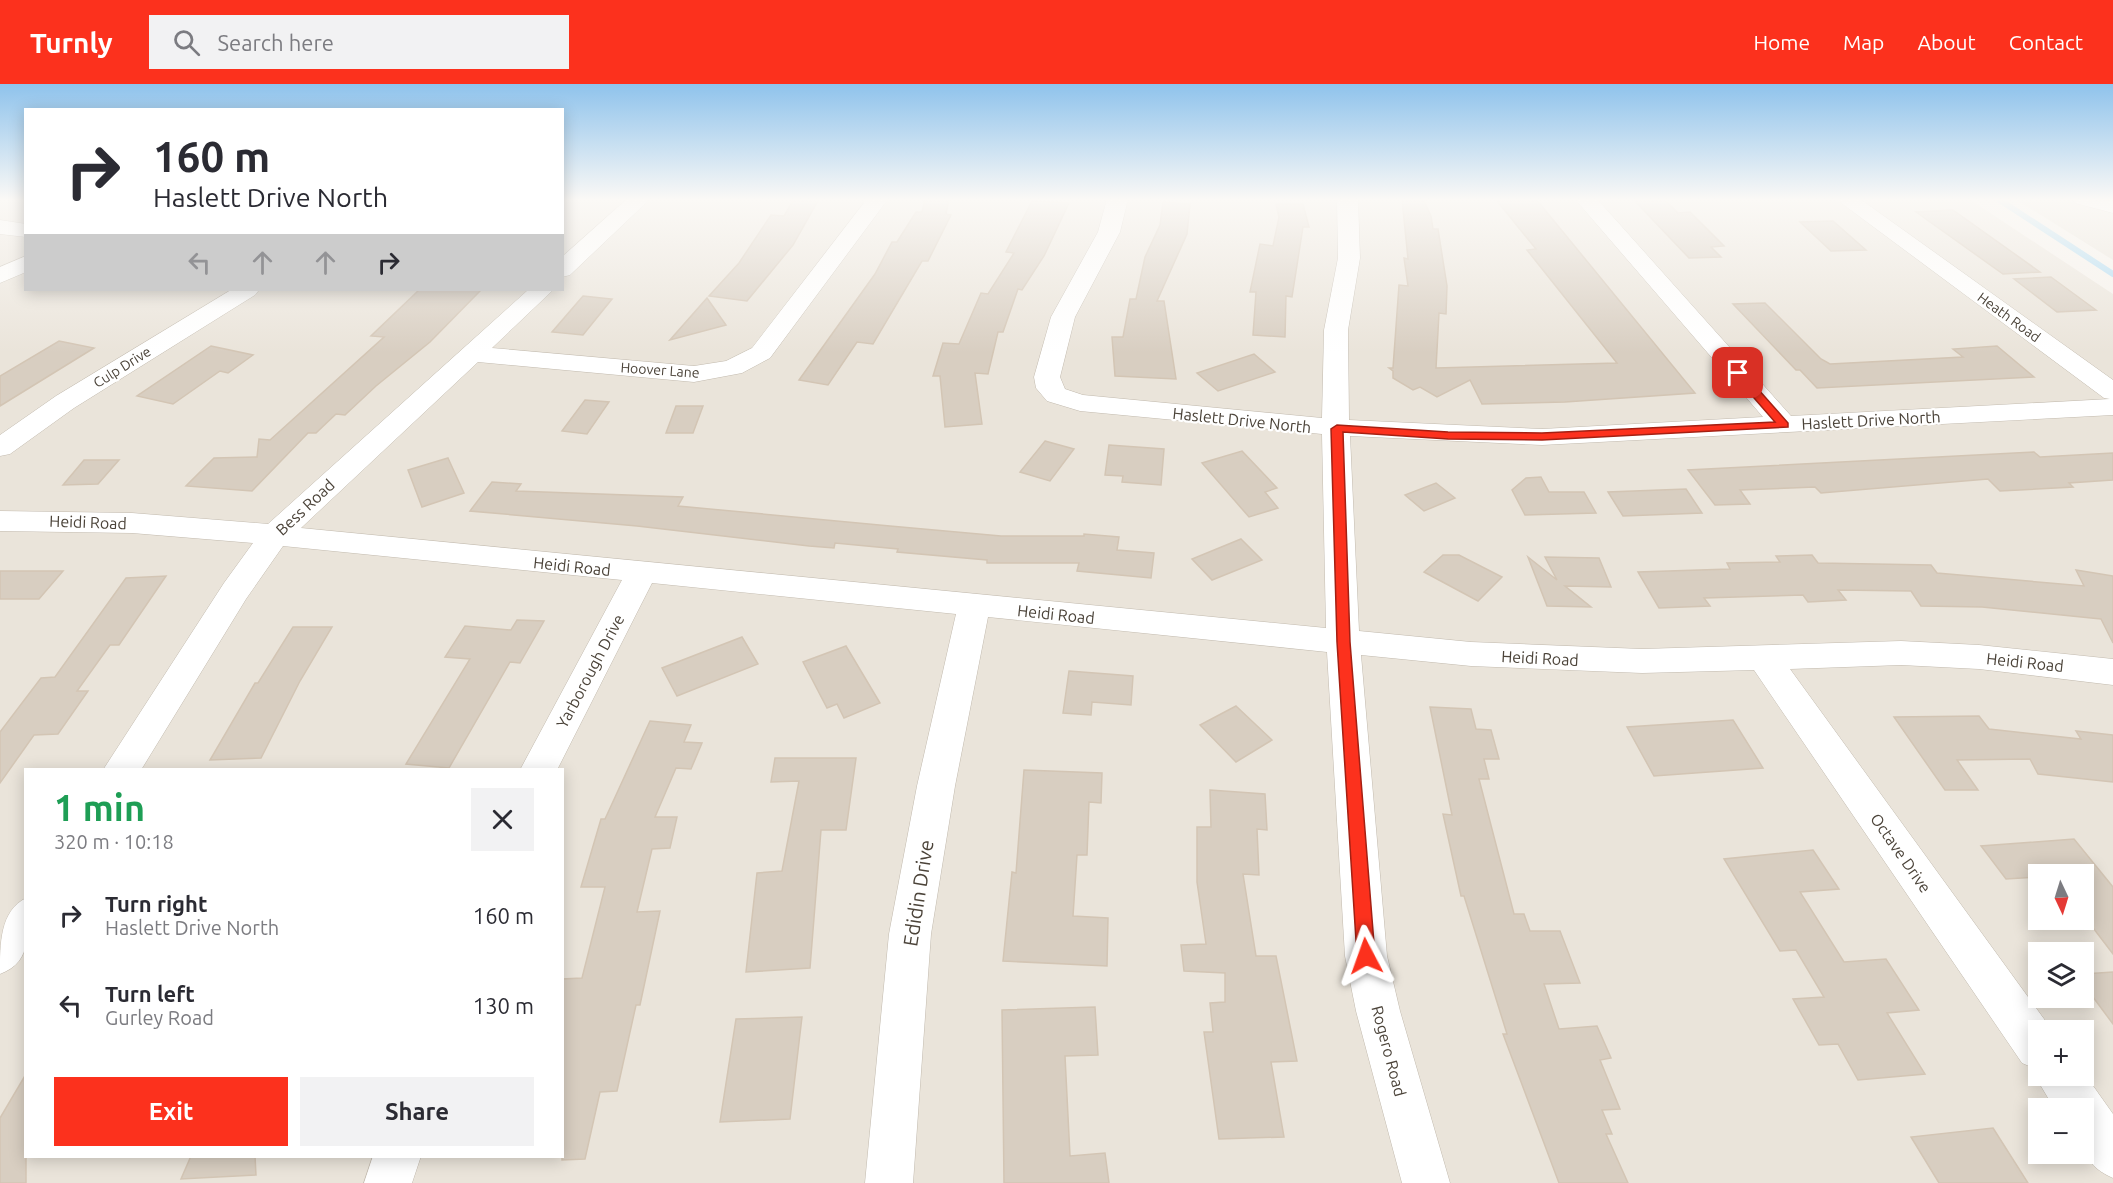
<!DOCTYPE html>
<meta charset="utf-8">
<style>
:root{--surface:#fff;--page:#f2f2f3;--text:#2b2b33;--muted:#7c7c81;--accent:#fc311d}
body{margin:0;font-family:Ubuntu,sans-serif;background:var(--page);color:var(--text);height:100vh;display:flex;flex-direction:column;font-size:22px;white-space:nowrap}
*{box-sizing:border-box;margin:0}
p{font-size:20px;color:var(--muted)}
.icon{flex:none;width:33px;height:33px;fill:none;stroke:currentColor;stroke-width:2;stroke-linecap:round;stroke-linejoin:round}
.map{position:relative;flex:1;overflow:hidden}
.drawer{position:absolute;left:24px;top:684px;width:540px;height:390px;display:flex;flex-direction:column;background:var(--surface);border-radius:0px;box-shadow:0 3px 15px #0003}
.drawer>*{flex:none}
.hud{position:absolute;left:24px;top:24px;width:540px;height:183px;border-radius:0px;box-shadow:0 3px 15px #0003;background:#fff;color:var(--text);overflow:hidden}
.needle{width:39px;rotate:176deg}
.buttons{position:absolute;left:2028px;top:780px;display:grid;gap:12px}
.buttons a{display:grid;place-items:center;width:66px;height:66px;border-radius:0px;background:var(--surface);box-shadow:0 3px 15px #0003;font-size:30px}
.pin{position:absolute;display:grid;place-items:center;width:51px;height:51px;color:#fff;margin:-26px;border-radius:12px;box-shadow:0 3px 9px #0006}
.me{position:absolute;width:66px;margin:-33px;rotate:356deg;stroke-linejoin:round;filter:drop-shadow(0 0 4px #0008)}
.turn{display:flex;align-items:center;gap:21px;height:126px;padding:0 30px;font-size:27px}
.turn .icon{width:78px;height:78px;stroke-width:2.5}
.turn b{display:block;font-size:42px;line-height:51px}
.lanes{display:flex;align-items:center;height:57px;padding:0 30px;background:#0003;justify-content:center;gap:30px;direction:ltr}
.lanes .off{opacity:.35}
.round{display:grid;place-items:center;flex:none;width:63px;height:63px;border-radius:0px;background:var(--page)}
.summary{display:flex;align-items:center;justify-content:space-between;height:102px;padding:0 30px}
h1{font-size:36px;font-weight:600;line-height:45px;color:#1e9e55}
.action{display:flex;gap:12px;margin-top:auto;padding:12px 30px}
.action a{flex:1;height:69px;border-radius:0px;background:var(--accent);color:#fff;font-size:24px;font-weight:600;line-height:69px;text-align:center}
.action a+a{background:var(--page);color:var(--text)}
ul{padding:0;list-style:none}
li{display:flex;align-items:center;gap:18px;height:90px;padding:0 30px}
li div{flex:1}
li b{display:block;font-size:22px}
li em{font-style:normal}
header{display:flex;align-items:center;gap:36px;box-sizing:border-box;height:84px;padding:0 30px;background:var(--accent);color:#fff}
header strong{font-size:28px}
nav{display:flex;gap:33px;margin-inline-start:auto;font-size:21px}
.search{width:420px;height:54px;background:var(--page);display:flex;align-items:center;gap:15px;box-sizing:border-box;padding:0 21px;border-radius:0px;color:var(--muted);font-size:22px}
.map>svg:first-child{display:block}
.residential{fill:#eae4da;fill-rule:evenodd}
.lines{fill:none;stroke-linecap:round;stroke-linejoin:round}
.stream{stroke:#a9d9f2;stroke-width:6}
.building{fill:#d8cec1;stroke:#d3c5b4;stroke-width:1.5}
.street-casing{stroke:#c2baae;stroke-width:1}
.street{fill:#fff;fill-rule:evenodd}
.route{fill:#fc311d;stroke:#a42013;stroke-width:1.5}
.labels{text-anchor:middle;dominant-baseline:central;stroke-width:4.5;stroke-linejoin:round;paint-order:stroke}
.far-street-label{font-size:14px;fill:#4b4339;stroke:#fff}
.street-label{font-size:16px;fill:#4b4339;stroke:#fff}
.near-street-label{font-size:20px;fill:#4b4339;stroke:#fff}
</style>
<header>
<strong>Turnly</strong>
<div class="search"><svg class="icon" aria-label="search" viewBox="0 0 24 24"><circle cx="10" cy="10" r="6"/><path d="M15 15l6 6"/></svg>Search here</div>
<nav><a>Home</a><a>Map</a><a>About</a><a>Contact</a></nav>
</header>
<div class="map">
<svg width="2113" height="1099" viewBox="0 0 2113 1099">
<rect width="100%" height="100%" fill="#f6f2ec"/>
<g class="residential">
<path d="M 0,115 L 25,115 L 26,206 L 562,206 L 563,115 L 1969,115 L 2113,210 L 2113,1099 L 0,1099 ZM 26,686 L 562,686 L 562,1072 L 26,1072 ZM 2038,790 L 2084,790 L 2084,836 L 2038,836 ZM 2038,868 L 2084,868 L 2084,914 L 2038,914 ZM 2038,946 L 2084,946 L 2084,992 L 2038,992 ZM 2038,1024 L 2084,1024 L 2084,1070 L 2038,1070 Z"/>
<polygon points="2015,115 2113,115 2113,176"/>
</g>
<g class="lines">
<polyline class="stream" points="1998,115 2113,190"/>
</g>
<g class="building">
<polygon points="794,115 819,115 793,161 747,217 709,212 739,179 771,131 784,132"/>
<polygon points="925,115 949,115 946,130 951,131 928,177 922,177 873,260 857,258 828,301 799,296 875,190 892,158 897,158 916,128 922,128"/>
<polygon points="1402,115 1423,115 1431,132 1433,145 1438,145 1447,202 1446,230 1439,229 1436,284 1617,279 1527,166 1536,165 1497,117 1536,115 1695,309 1565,318 1482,320 1470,296 1437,313 1420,303 1413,306 1393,294 1393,287 1389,284 1393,284 1399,201 1408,202 1404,174 1408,175"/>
<polygon points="1633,115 1664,115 1678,129 1690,128 1724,162 1711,163 1721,173 1689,174"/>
<polygon points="1032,117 1069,119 1044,172 1022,206 1018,205 1003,248 998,248 988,290 975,289 982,340 945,343 940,292 933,292 943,259 959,260 981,209 988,210 1014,169 1006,168"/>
<polygon points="1163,118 1190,120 1187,150 1157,217 1164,217 1176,295 1115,292 1112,253 1123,253 1130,215 1136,215 1145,173 1160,141"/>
<polygon points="1276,120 1303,120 1309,143 1303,143 1292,213 1286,212 1285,253 1253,251 1256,208 1250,208 1260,160 1273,162 1279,133"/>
<polygon points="1953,126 2040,188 2003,190 1916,128"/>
<polygon points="1833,137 1866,166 1831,167 1800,138"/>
<polygon points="2051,193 2096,226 2057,228 2014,195"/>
<polygon points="419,206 481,206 430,258 376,302 345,331 336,330 316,349 308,349 252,407 186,402 214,374 257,373 259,355 270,356 384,253 371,252"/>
<polygon points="583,212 612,215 583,251 552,248"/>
<polygon points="707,214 726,241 670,256"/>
<polygon points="1765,219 1821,275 1830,280 1963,273 1953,265 1997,262 2034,293 1817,304 1800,286 1796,286 1733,220"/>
<polygon points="59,257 94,264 0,322 0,292"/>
<polygon points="211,262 253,271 228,289 220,287 173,320 137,312"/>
<polygon points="1254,270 1275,288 1218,307 1197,289"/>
<polygon points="585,316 609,318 587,350 562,347"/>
<polygon points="676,322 703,322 693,349 666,349"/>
<polygon points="1045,357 1074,365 1050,397 1020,388"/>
<polygon points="1109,361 1164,365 1161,401 1122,398 1123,392 1105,391"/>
<polygon points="1242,367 1277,404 1265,408 1278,424 1249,433 1202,379"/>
<polygon points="2034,368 2040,373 2113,369 2113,396 2069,399 2073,403 2000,407 1988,395 1821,409 1815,403 1740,406 1750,420 1715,421 1688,386"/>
<polygon points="448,374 464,409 422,423 408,386"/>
<polygon points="84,376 119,376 98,400 63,401"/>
<polygon points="1541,393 1549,408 1584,408 1596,429 1525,431 1512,406 1526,394"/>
<polygon points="492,398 521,400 516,407 683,413 678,422 890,442 1001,452 1084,452 1084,450 1119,453 1117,466 1154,469 1151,494 1077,487 1079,479 987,479 987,476 897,468 898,465 835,459 834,464 809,462 637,442 470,427"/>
<polygon points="1436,399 1455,414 1424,427 1405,411"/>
<polygon points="1686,405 1702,429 1623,432 1608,408"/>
<polygon points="1241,455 1262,476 1212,496 1192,475"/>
<polygon points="1443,471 1459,471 1502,493 1478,517 1424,488"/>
<polygon points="1812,471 1818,479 1931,481 1937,489 2084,502 2076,486 2113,492 2113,559 2101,535 1982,523 1921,522 1911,507 1838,506 1846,516 1808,518 1803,511 1704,514 1710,522 1659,524 1638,488 1730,485 1727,479 1780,478 1776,472"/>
<polygon points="1528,473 1557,496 1545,473 1599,474 1611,503 1565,502 1591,523 1547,522"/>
<polygon points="0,487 63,487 39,515 0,515"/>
<polygon points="166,492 119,561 110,561 77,607 88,607 58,650 34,651 0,699 0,648 41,594 55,593 126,494"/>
<polygon points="517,536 544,537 520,579 510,578 449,684 406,680 470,575 445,573 465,542 511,546"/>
<polygon points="293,543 332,543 300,597 261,674 210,676 255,599 258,599"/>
<polygon points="742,553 758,580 677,612 662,584"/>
<polygon points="846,562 880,619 844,634 837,620 827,624 803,578"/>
<polygon points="1069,587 1133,592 1131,621 1092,618 1091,631 1063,629"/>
<polygon points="1236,622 1272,656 1236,678 1200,641"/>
<polygon points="1430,623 1471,625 1476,645 1491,646 1499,675 1484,675 1489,695 1479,695 1514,830 1524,830 1530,847 1560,847 1580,899 1544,900 1559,945 1597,942 1611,974 1600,976 1620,1025 1602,1026 1612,1050 1606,1050 1628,1099 1559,1099 1503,950 1507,950 1464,812 1461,812 1443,730 1452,731"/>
<polygon points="1979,632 1989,645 2081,655 2076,647 2113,651 2113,698 2038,690 2030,675 1957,676 1978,706 1945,706 1894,633"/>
<polygon points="1733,636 1763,684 1654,692 1627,643"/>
<polygon points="650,637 691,641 684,658 702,659 691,685 676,684 655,733 677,733 670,764 652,765 637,828 660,827 640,921 636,921 617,1007 600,1008 585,1075 562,1076 562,895 582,894 605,803 581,803 601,735 605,735"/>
<polygon points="775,674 856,674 846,746 821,746 810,884 746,888 757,789 782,787 799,697 771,698"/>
<polygon points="1024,686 1102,689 1101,719 1089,718 1087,771 1077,771 1073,832 1108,834 1107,882 1003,877 1012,788 1016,789"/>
<polygon points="1210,706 1265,710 1267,746 1257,745 1259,791 1243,790 1256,872 1276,872 1297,977 1271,978 1284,1053 1219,1055 1204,948 1213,948 1210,919 1225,918 1225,889 1184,887 1181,861 1206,860 1197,798 1197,743 1211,743"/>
<polygon points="2074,755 2113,803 2113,870 2084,832 2084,790 2038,790 2038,793 2006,795 1981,762"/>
<polygon points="1813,766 1839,805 1800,808 1844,878 1886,875 1919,926 1887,929 1925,990 1858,996 1838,960 1819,961 1793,915 1824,913 1796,866 1780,867 1724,775"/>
<polygon points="2113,888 2113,940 2084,901 2084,890"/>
<polygon points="1095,923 1098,971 1065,972 1070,1072 1105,1069 1109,1099 1004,1099 1002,926"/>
<polygon points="802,933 790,1035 720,1038 736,935"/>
<polygon points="26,990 26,1099 0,1099 0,1034"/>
<polygon points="1993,1044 2028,1099 1939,1099 1911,1053"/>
<polygon points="191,1072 255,1072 256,1091 181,1095"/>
</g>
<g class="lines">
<defs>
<g id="street">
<polygon points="627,115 650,115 570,191 562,193 562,173"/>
<path d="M 867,115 L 888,115 L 770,274 L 742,289 L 694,298 L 478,278 L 301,444 L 1326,544 L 1322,350 L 1080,327 L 1047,317 L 1036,304 L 1034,293 L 1051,233 L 1098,148 L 1107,115 L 1128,115 L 1120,148 L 1075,233 L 1060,293 L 1065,305 L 1083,311 L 1322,334 L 1324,246 L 1338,174 L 1337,115 L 1358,115 L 1360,174 L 1348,246 L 1349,336 L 1542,345 L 1763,333 L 1575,115 L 1597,115 L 1791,332 L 2110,315 L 2104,314 L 1836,115 L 1860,115 L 2113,296 L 2113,331 L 1542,361 L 1350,352 L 1359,547 L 1471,558 L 1642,565 L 1901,557 L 1979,561 L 2113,575 L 2113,601 L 1979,585 L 1901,581 L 1790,585 L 2052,946 L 2038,946 L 2038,992 L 2084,992 L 2084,989 L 2113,1030 L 2113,1094 C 2078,1079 2084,1058 2084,1024 L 2054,1024 L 2035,992 L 2038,986 L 2022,979 L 1754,586 L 1642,589 L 1471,582 L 1361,571 L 1387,872 L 1400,927 L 1450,1099 L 1402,1099 L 1356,927 L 1345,872 L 1327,568 L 988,533 L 955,702 L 931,850 L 913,1099 L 865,1099 L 889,850 L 917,702 L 956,530 L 652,499 L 557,686 L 520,686 L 622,496 L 283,462 L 246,515 L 141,686 L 103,686 L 224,499 L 253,459 L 132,449 L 0,447 L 0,427 L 132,429 L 268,440 L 528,206 L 553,206 L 492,264 L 694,282 L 726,277 L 752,264 Z"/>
<polygon points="2072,115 2113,117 2113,129 2075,119"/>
<polygon points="0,136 26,140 26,153 0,150"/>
<polygon points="26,172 26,188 0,199 0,183"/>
<polygon points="231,206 259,206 255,211 74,324 10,370 0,372 0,351 56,312"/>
<path d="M 26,814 C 26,846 35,877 0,890 C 0,859 0,827 26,814 Z"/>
<polygon points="373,1072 421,1072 412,1099 364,1099"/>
</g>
</defs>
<use href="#street" class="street-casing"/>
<use href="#street" class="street"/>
</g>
<linearGradient id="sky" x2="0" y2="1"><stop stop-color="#8fc3ec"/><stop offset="0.43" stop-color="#fbf9f6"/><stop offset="1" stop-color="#fbf9f6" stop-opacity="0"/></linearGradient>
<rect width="2113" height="269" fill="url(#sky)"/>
<polygon class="route" points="1734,287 1742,287 1788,339 1788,343 1542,356 1448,355 1343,348 1350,558 1375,872 1372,877 1366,880 1360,877 1357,872 1337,558 1331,345 1337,341 1448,348 1542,349 1775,338 1734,291"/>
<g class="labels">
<g class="far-street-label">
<text transform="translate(2009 233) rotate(36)">Heath Road</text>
<text transform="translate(122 283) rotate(-32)">Culp Drive</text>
<text transform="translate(660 286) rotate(4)">Hoover Lane</text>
</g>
<g class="street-label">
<text transform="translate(1242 336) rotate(6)">Haslett Drive North</text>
<text transform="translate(1871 336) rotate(-3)">Haslett Drive North</text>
<text transform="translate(305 423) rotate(-43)">Bess Road</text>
<text transform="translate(88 438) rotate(2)">Heidi Road</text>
<text transform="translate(572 482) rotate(6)">Heidi Road</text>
<text transform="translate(1056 530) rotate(6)">Heidi Road</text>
<text transform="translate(1540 574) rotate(3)">Heidi Road</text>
<text transform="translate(2025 578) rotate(6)">Heidi Road</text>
<text transform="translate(590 587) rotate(-62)">Yarborough Drive</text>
<text transform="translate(1901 769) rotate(55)">Octave Drive</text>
<text transform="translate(1389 967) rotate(75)">Rogero Road</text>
</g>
<g class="near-street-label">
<text transform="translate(918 809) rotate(-81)">Edidin Drive</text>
</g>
</g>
</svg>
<div class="buttons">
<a><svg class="needle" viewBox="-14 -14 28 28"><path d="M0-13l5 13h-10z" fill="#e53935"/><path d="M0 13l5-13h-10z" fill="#7c7c81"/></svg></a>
<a><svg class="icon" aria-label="layers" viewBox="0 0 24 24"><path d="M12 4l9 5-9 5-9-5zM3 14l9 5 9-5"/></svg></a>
<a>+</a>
<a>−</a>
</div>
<div class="pin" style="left:1738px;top:289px;background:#d93025"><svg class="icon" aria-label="arrive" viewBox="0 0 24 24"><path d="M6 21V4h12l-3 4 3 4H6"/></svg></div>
<svg class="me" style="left:1366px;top:872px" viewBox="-20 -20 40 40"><path d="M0-17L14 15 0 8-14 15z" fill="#fc311d" stroke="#fff" stroke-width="4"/></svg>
<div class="hud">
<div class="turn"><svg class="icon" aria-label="right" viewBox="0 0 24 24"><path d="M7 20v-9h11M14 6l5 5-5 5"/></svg><div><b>160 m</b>Haslett Drive North</div></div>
<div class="lanes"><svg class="icon off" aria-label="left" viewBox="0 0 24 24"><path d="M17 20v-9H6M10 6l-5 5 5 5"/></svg><svg class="icon off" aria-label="ahead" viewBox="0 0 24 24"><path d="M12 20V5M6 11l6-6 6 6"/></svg><svg class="icon off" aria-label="ahead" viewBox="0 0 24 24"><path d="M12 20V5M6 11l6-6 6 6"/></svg><svg class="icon" aria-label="right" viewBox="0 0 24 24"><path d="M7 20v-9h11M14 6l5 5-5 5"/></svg></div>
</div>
<section class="drawer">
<div class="summary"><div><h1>1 min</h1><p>320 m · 10:18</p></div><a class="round"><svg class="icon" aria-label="close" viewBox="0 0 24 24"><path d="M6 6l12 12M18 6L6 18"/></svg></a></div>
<ul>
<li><svg class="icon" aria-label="right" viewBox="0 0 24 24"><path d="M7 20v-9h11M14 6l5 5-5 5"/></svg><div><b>Turn right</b><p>Haslett Drive North</p></div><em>160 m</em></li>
<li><svg class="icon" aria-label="left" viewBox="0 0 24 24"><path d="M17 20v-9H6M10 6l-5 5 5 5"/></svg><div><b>Turn left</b><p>Gurley Road</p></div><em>130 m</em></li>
</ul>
<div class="action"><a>Exit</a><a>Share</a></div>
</section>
</div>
